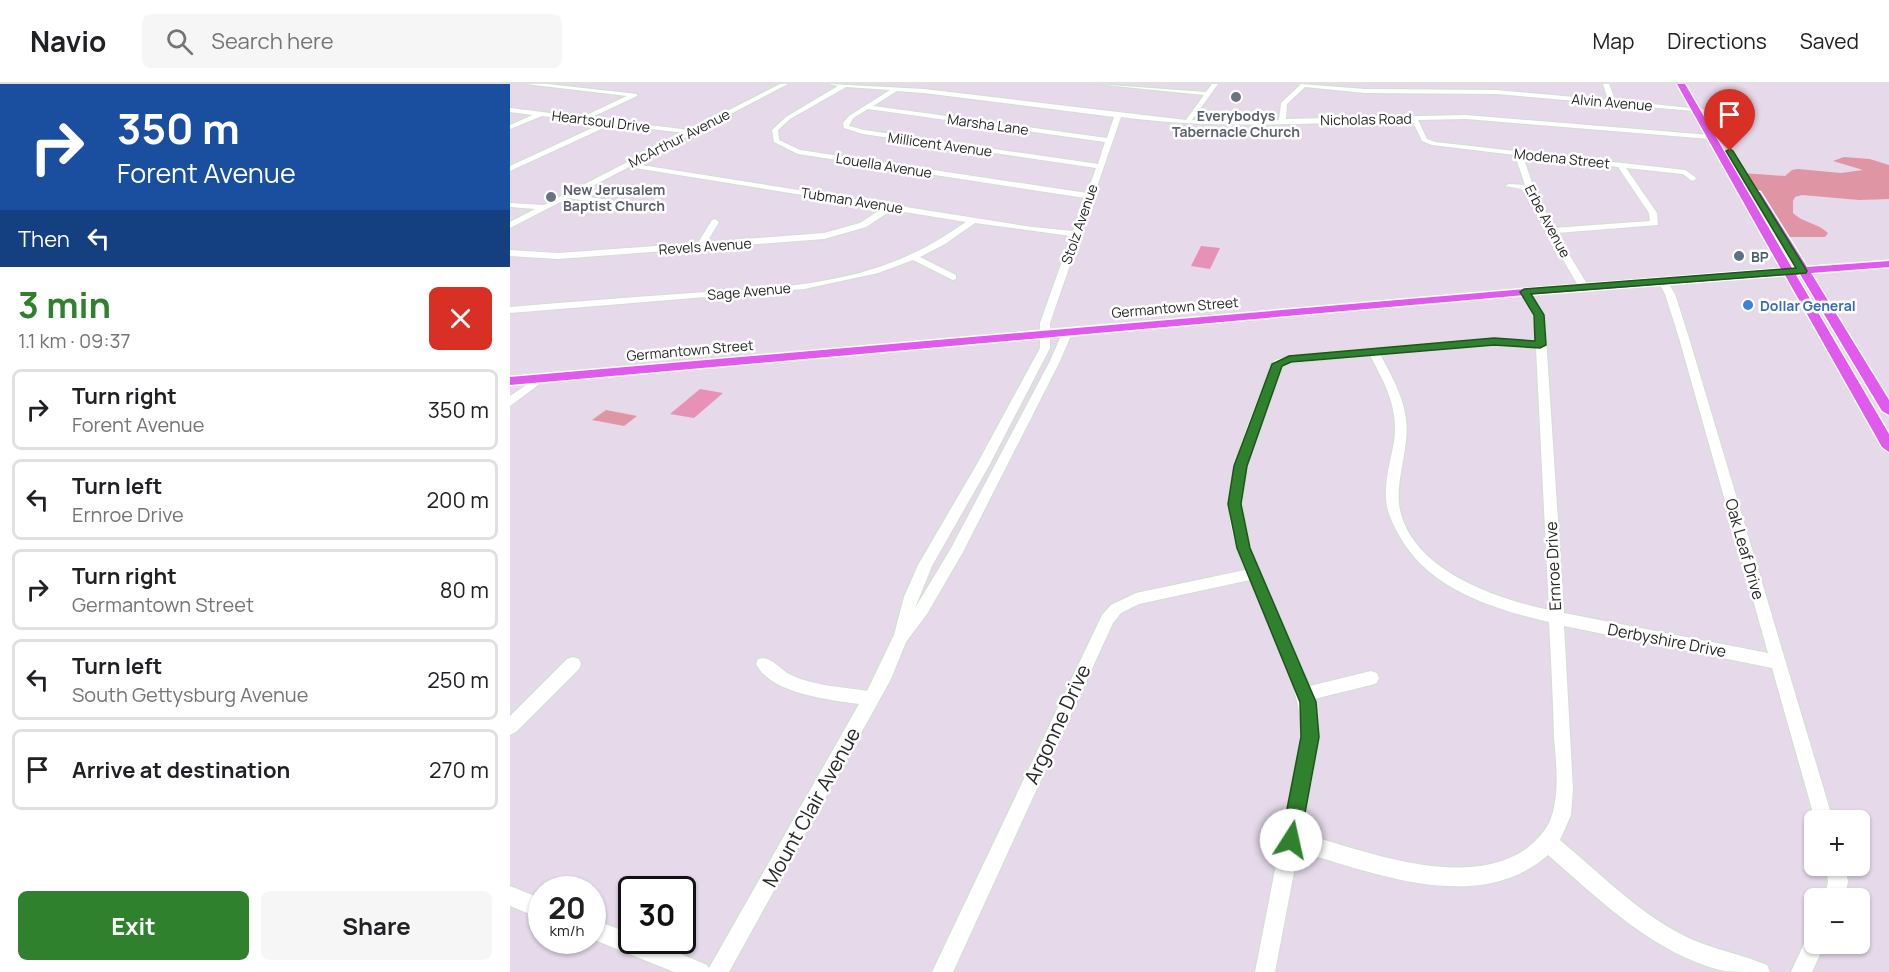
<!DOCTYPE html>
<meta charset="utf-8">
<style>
:root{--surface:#fff;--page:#f6f6f6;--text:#202124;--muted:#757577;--line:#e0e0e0;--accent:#30812e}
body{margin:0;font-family:Manrope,sans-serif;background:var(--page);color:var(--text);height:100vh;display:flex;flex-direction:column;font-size:22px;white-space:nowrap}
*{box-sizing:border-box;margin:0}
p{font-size:20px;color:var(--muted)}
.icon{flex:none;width:33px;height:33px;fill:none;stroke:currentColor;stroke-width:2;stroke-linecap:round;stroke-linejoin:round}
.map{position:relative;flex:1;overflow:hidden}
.details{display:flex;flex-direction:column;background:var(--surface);width:510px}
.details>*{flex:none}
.top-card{background:#1a4fa0;color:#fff;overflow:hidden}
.buttons{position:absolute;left:1294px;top:726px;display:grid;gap:12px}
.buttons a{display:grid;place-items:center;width:66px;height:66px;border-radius:9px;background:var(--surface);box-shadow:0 2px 4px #0004;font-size:30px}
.speed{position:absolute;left:18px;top:792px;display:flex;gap:12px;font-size:30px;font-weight:700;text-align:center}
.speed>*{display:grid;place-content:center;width:78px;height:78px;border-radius:50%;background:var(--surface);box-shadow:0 2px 4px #0004;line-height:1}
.speed small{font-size:15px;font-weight:400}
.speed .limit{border:3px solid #111;border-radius:9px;background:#fff;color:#111}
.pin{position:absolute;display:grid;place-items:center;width:51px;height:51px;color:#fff;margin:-62px -26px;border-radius:50% 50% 50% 0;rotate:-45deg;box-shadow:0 0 6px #0007}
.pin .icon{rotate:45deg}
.me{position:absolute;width:66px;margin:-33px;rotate:10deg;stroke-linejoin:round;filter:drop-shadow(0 0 4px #0008)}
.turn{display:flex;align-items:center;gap:21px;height:126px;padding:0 18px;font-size:27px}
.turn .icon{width:78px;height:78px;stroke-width:2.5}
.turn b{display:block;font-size:42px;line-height:51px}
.then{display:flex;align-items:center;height:57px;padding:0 18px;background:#0003;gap:12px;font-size:22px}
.round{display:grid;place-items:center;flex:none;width:63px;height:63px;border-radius:9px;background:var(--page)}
.summary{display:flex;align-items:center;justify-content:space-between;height:102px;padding:0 18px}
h1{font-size:36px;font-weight:700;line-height:45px;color:var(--accent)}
.cta{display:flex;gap:12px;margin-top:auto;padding:12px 18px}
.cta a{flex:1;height:69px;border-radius:9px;background:var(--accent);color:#fff;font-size:24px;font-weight:700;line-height:69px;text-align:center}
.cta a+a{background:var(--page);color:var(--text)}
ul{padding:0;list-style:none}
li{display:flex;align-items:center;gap:18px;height:81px;margin:0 12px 9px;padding:0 6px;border:3px solid var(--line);border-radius:9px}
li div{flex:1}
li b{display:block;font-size:22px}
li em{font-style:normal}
header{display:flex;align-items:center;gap:36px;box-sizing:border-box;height:84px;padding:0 30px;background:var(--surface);border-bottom:2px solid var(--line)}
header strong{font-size:28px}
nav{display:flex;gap:33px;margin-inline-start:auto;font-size:21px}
.search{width:420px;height:54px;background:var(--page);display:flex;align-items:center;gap:15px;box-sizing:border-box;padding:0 21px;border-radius:9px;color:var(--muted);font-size:22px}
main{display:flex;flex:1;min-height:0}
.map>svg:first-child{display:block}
.green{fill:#e095a5}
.pitch{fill:#e891b7}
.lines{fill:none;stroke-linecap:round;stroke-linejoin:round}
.minor-casing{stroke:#cfe1ce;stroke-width:2}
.major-casing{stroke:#fff;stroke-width:3}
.minor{fill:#fff;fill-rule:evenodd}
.major{fill:#df5aed;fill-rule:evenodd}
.route{fill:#30812e;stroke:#1f541e;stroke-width:1.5}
.worship-dot{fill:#6b7280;stroke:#fff;stroke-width:2}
.service-dot{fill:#5c6f8a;stroke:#fff;stroke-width:2}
.shop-dot{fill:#3f7fe0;stroke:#fff;stroke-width:2}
.labels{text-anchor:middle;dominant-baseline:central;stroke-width:5;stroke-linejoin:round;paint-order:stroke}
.far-street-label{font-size:14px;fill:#272727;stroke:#fff}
.far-worship-label{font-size:14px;font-weight:bold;fill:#5b616d;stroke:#fff}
.far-service-label{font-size:14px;font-weight:bold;fill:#4e5e75;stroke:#fff;text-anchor:start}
.far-shop-label{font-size:14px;font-weight:bold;fill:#366cbe;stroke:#fff;text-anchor:start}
.street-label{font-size:16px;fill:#272727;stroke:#fff}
.near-street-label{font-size:20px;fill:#272727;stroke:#fff}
</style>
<header>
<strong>Navio</strong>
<div class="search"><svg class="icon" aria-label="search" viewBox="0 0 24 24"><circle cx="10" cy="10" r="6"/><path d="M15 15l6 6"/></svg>Search here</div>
<nav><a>Map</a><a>Directions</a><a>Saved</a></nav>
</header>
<main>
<section class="details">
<div class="top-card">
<div class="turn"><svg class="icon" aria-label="right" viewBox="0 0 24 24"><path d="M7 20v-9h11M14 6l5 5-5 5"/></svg><div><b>350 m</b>Forent Avenue</div></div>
<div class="then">Then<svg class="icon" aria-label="left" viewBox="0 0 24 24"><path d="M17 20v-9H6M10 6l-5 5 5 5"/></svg></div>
</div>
<div class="summary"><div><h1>3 min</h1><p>1.1 km · 09:37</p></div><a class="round" style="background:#d93025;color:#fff"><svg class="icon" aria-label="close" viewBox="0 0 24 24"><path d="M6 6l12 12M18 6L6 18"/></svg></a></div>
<ul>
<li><svg class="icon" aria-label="right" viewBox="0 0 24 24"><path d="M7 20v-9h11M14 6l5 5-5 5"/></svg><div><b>Turn right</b><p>Forent Avenue</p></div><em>350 m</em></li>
<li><svg class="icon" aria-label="left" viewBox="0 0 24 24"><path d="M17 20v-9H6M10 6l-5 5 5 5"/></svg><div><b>Turn left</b><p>Ernroe Drive</p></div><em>200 m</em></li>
<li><svg class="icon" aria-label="right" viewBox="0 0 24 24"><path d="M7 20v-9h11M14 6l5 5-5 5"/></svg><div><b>Turn right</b><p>Germantown Street</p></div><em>80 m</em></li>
<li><svg class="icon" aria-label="left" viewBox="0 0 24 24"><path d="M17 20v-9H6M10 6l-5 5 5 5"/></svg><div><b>Turn left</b><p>South Gettysburg Avenue</p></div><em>250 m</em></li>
<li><svg class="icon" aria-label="arrive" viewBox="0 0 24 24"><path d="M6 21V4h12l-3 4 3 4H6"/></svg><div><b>Arrive at destination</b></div><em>270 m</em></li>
</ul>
<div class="cta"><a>Exit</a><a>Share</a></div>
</section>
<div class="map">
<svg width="1379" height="888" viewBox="0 0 1379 888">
<rect width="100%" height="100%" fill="#e5d9ea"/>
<g class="green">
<path d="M 1334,73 L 1360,75 L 1379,81 L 1379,115 L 1349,116 L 1292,111 L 1285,113 L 1283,117 L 1283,129 C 1293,139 1308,139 1318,149 L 1315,153 L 1273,153 L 1233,89 L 1275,92 L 1282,86 L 1288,85 L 1331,89 L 1353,86 L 1323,77 Z"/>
<polygon points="96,326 127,332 114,342 82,336"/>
</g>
<g class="pitch">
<polygon points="691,162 710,164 700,185 681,182"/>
<polygon points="190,305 213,309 184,334 160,330"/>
</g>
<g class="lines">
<defs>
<g id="minor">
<path d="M 16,0 L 37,0 L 127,10 L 127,12 L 80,34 L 180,46 L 270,0 L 278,0 L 125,80 L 522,143 L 563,147 L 575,114 L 288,70 L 264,58 L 262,46 L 276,33 L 328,2 L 318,0 L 414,5 L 676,36 L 694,11 L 585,0 L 696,8 L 702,0 L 708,0 L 682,36 L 769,36 L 771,19 L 791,0 L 855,5 L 986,6 L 1098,16 L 1093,0 L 1099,0 L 1105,16 L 1199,26 L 1196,28 L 986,10 L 855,9 L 795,3 L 777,20 L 776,35 L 956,31 L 1212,52 L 1215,54 L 1212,56 L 956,35 L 908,36 L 917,55 L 925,58 L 1175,86 L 1185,93 L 1186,95 L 1182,97 L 1173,90 L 1116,84 L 1147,129 L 1148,141 L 1046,149 L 1079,203 L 1074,206 L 1069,203 L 1036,147 L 1017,106 L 995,102 L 999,100 L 1015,101 L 1005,71 L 922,61 L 912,57 L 902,36 C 805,39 707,46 611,33 L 540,239 L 540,264 L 480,380 L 422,482 L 405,524 L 440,466 L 540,277 L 553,247 L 554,245 L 562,245 L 563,247 L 550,277 L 453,468 L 417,530 L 396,558 L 381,595 L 219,888 L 164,888 L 82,855 L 82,835 L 122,850 L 122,856 L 137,856 L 197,881 L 199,884 L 349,620 C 320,616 261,610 246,580 L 248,575 C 261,571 270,586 281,591 C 304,602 332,603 357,607 L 384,551 L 394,513 L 408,481 L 467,380 L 530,264 L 530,239 L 561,152 L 465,139 L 435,160 L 410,173 L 446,191 L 446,195 L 443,196 L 403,176 L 368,189 L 294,205 L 0,229 L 0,223 C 56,218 112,214 168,210 C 244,205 327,204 397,172 C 418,163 437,151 456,138 L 382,126 L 356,143 L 314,155 L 48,175 L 0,172 L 0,166 L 48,169 L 188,159 L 202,136 L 205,135 L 209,138 L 197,158 L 314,149 L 350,139 L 373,124 L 119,83 L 65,111 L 107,117 L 131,125 L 131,129 L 105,121 L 58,114 L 0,144 L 0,138 L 25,125 L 0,123 L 0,119 L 34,121 L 174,49 L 102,40 L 0,87 L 0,82 L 93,39 L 32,32 L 0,45 L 0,41 L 23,31 L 0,28 L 0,24 L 72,33 L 117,12 ZM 336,3 L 380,6 L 339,32 L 333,39 L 334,44 L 353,50 L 586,84 L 577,109 L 290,66 L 269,56 L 268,46 L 280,35 ZM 387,7 L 414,9 L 604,33 L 597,54 L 363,22 ZM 358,25 L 595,58 L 588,80 L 354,46 L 339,42 L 343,34 ZM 1013,72 L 1108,83 L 1139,129 L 1140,137 L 1043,144 L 1024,105 Z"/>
<path d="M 1152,193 L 1155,194 L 1165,210 L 1179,254 L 1323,736 L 1305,736 L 1262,584 L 1054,542 L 1063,705 L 1061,731 L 1050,756 C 1092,791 1132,833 1183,856 C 1207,866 1233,871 1257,881 L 1260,888 C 1246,888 1228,888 1214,887 C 1144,870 1091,817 1038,771 C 969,832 864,789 788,767 L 765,888 L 745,888 L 791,653 C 792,601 759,544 740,496 L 629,520 L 611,529 L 603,539 L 443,888 L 422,888 L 592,531 L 601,521 L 626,509 L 735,486 C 727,466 718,442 719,420 C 719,379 746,322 760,283 L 765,276 L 779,272 L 984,254 L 1026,258 L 1022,226 L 1010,208 L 1018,206 L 1032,226 L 1035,238 L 1054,529 L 1258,569 L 1169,254 L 1155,210 L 1147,196 ZM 984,260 L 1026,264 L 1039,526 C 984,514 898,485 889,420 C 887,399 894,378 896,356 C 900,323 885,299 870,270 ZM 860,271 C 875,300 889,324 884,358 C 881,374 876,391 876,408 C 875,424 881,437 889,451 C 918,505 983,525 1039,538 C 1041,576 1043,614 1044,652 C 1046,678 1050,709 1041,734 C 1037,746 1026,757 1016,765 C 955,807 855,767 791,749 C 799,706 814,659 804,615 L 861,601 L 867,599 L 869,594 L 867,589 L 861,587 L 800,602 L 740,464 L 732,420 L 737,382 L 773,280 Z"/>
<polygon points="31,291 36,294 35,296 0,322 0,312"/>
<polygon points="63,573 69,575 71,580 69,585 6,648 0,651 0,632 57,575"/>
<polygon points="1316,782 1335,782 1338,798 1334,814 1314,814 1318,798"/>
<polygon points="0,802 32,815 32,835 0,822"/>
<polygon points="1305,848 1305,860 1315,860 1302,888 1281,888 1298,851"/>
</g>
<g id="major">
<polygon points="1167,0 1175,0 1282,184 1286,184 1242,110 1244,108 1250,108 1297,183 1379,177 1379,183 1301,189 1379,316 1379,331 1372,327 1290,190 1286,191 1379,350 1379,368 1372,363 1275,191 1015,211 0,301 0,293 1015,205 1271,185"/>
<polygon points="1205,46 1211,46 1223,53 1209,56 1210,52 1205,50"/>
</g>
</defs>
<use href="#minor" class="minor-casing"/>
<use href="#major" class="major-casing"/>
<use href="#minor" class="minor"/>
<use href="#major" class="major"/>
</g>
<polygon class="route" points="1220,65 1223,67 1297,187 1296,189 1021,210 1034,231 1036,261 1030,264 984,261 781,278 772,282 737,382 731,420 740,464 806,618 809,653 790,756 787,763 781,766 774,763 771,756 791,653 790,618 727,464 718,420 724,382 762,280 779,272 984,254 1025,257 1024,231 1010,208 1014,205 1286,184 1216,67"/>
<g class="worship-dot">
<circle cx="726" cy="13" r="6"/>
<circle cx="41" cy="113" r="6"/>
</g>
<circle class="service-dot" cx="1229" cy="172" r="6"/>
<circle class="shop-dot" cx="1238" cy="221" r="6"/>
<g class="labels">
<g class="far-street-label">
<text transform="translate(1102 18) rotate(5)">Alvin Avenue</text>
<text transform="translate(856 35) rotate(-1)">Nicholas Road</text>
<text transform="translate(91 37) rotate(7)">Heartsoul Drive</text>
<text transform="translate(478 40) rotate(8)">Marsha Lane</text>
<text transform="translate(169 54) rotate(-27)">McArthur Avenue</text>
<text transform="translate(430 60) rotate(8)">Millicent Avenue</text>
<text transform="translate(1052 74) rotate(6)">Modena Street</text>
<text transform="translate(374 81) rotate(9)">Louella Avenue</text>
<text transform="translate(342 116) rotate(9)">Tubman Avenue</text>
<text transform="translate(1038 137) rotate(62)">Erbe Avenue</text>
<text transform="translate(569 140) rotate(-71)">Stolz Avenue</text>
<text transform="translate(195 162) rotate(-4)">Revels Avenue</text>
<text transform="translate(239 207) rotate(-5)">Sage Avenue</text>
<text transform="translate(665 223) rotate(-5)">Germantown Street</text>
<text transform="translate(180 266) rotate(-5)">Germantown Street</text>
</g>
<g class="far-worship-label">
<text x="726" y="31">Everybodys<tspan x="726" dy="16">Tabernacle Church</tspan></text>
<text x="53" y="105" text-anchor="start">New Jerusalem<tspan x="53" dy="16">Baptist Church</tspan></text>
</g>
<g class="far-service-label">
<text x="1241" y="172">BP</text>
</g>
<g class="far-shop-label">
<text x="1250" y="221">Dollar General</text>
</g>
<g class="street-label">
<text transform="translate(1235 465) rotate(74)">Oak Leaf Drive</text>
<text transform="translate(1043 482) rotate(-93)">Ernroe Drive</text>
<text transform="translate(1157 556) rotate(11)">Derbyshire Drive</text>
</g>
<g class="near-street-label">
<text transform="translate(547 640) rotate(-65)">Argonne Drive</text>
<text transform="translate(301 723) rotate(-61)">Mount Clair Avenue</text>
</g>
</g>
</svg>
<div class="buttons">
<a>+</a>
<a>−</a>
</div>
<div class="speed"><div>20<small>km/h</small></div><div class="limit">30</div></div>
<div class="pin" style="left:1220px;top:67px;background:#d93025"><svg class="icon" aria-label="arrive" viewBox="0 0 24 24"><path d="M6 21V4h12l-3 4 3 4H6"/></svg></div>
<svg class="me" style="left:781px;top:756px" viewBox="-20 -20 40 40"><circle r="19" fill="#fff"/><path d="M0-13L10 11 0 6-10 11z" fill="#30812e"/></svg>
</div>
</main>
